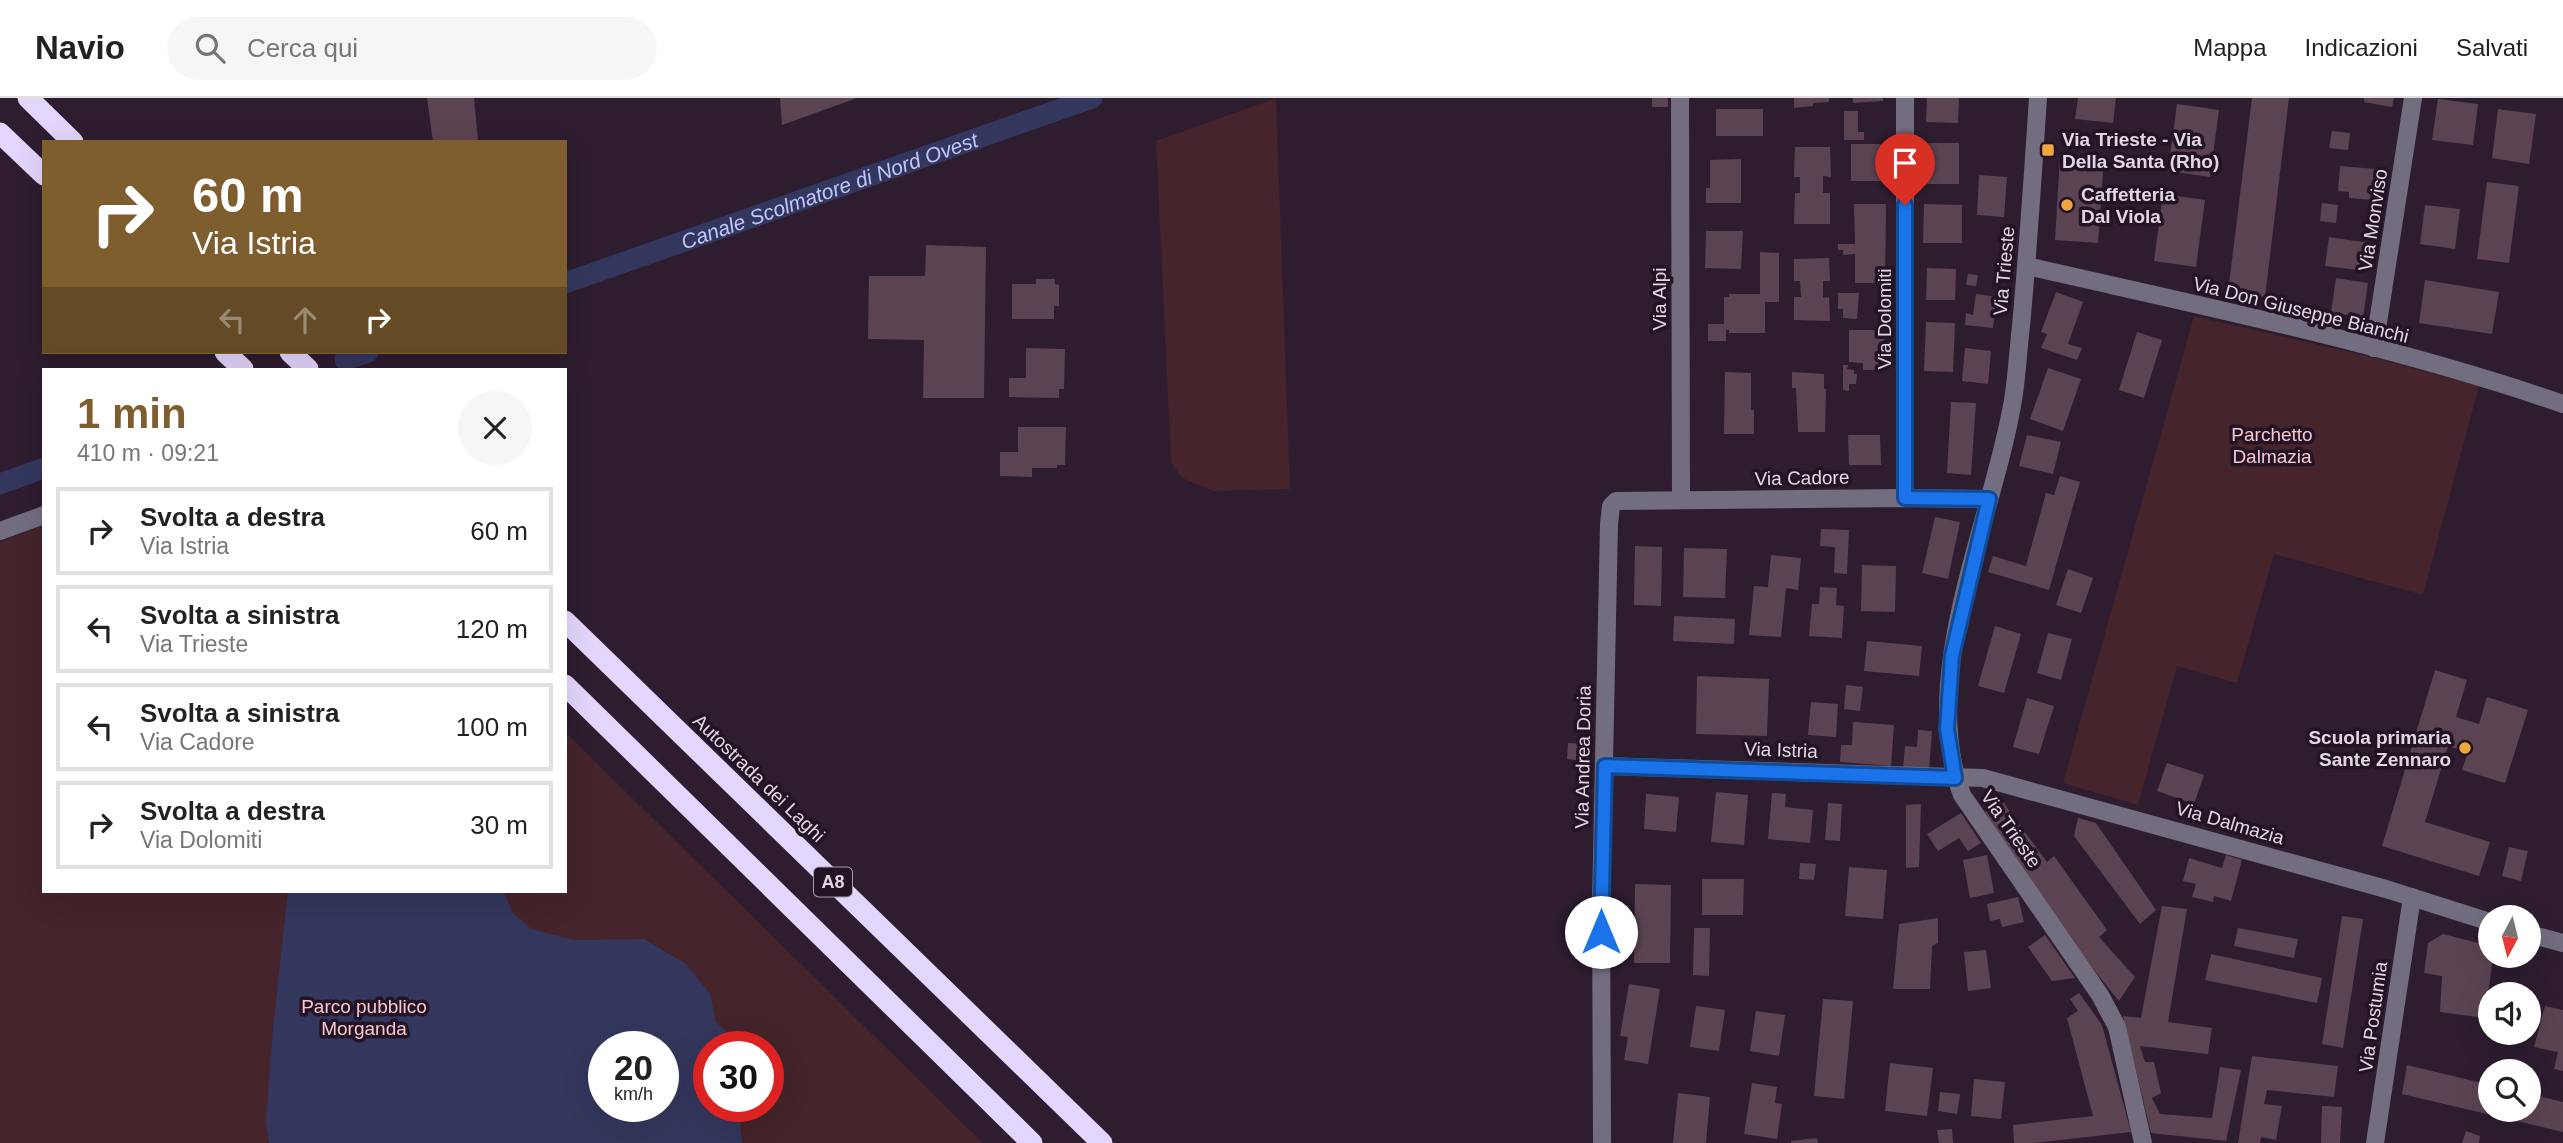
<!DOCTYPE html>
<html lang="it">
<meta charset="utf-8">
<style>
:root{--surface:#fff;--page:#f6f6f6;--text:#222;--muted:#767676;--line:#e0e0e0;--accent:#7e5e2f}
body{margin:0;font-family:Helvetica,sans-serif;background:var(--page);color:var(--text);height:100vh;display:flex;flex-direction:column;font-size:26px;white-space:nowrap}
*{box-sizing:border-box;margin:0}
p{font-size:23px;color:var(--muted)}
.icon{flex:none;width:38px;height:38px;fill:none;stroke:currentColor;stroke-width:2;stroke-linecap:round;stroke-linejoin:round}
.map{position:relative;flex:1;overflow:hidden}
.details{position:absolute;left:42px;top:270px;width:525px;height:525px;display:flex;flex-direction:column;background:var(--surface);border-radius:0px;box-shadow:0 7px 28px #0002}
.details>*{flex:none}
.hud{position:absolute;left:42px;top:42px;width:525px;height:214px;border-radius:0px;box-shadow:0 7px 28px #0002;background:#7e5e2f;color:#fff;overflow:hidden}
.needle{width:46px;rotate:187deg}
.controls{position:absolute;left:2478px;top:807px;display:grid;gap:14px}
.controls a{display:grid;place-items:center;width:63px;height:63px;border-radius:50%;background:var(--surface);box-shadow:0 7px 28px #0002;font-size:35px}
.speed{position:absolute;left:588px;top:933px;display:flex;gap:14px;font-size:35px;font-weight:700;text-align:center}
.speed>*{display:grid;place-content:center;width:91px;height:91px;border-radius:50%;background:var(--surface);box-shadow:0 7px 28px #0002;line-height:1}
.speed small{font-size:18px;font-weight:400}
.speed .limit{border:10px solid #d22;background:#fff;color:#111}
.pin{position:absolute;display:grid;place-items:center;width:60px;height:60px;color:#fff;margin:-72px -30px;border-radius:50% 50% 50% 0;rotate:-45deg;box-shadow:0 0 7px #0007}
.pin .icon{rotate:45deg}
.me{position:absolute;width:77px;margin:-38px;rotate:0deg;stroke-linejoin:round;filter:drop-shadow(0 0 5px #0008)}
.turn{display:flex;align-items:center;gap:24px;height:147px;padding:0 35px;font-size:32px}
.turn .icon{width:91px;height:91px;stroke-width:2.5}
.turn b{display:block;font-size:49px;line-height:60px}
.lanes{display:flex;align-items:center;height:66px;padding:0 35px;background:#0003;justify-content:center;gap:35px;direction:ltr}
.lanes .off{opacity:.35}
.round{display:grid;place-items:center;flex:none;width:74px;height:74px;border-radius:37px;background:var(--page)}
.overview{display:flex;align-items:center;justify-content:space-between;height:119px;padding:0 35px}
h1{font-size:42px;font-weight:800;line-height:52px;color:var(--accent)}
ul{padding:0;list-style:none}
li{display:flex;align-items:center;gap:21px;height:88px;margin:0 14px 10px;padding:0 21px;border:4px solid var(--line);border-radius:0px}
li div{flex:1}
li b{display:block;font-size:26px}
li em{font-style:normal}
header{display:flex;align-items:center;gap:42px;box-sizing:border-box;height:98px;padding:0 35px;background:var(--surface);border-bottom:2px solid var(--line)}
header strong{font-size:33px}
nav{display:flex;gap:38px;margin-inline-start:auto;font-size:24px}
.search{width:490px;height:63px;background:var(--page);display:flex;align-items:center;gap:18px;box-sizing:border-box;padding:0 24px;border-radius:38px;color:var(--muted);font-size:26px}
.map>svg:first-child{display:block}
.green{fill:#45242b;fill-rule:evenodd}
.water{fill:#34375d;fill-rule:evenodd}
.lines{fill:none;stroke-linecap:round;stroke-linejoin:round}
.canal{stroke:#34375d;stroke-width:21}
.building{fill:#5c4351}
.minor{stroke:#736d80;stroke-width:18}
.highway{stroke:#e3d6fc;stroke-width:21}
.route-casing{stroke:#114b97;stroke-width:18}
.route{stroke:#1a73e8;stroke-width:12}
.poi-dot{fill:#efa73e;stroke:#231425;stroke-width:2.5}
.labels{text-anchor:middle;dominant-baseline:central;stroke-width:7;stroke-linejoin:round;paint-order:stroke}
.shield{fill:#231425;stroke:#a89ca9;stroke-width:2}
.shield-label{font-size:18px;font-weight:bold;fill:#e1d6e2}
.poi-label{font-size:19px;font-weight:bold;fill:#e1d6e2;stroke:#231425;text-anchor:start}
.street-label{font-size:19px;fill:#e1d6e2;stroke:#231425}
.park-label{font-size:19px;fill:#f8c6cf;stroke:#231425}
.water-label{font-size:21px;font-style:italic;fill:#bfc6fd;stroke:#231425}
</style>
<header>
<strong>Navio</strong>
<div class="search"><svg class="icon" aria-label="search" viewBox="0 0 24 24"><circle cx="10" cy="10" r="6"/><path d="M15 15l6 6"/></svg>Cerca qui</div>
<nav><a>Mappa</a><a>Indicazioni</a><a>Salvati</a></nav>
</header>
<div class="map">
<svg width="2563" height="1045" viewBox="0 0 2563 1045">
<rect width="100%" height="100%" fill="#2d1d2f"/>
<g class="green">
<polygon points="1276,0 1290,391 1213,393 1182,380 1171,365 1156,43"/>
<polygon points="2194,218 2371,259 2479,288 2423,497 2274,456 2237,585 2177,568 2138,707 2063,685"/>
<path d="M 44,427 L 44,793 L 565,793 L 565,634 L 983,1045 L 0,1045 L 0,444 ZM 604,948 L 663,948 L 663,1008 L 604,1008 ZM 709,948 L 768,948 L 768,1008 L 709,1008 Z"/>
</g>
<path class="water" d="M 288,793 L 504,793 L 512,814 L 531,831 L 574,842 L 644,841 L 686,866 L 710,896 L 716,924 L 733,940 L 736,948 L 709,948 L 709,1008 L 745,1008 L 740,1026 L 742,1045 L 269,1045 L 266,1023 L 273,931 ZM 604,948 L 663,948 L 663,1008 L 604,1008 Z"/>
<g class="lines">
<g class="canal">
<path id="s1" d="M 565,185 L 1092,0"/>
<polyline points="345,262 368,254"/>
<polyline points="0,386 44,370"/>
</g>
</g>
<g class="building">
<polygon points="427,0 474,0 478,42 433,44"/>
<polygon points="780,0 857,0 782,27"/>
<rect x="1652" y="0" width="16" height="9"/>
<polygon points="1794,0 1829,0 1829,4 1813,5 1813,8 1794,10"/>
<polygon points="1853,0 1883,0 1883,3 1853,5"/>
<polygon points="1927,0 1959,0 1958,25 1926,24"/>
<polygon points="2078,0 2116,0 2113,25 2075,21"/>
<polygon points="2252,0 2289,0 2265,199 2228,194"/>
<polygon points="2364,0 2394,0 2392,9 2364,4"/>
<polygon points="2438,1 2478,6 2473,47 2432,42"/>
<polygon points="2177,6 2219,12 2210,79 2168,73"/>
<rect x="1716" y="11" width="47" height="27"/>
<polygon points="2498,11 2536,16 2529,66 2492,60"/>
<polygon points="1844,13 1858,13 1858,34 1864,34 1864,42 1844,42"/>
<polygon points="2332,33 2350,35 2348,52 2329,50"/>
<rect x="1926" y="45" width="33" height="41"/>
<rect x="1851" y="46" width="30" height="37"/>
<polygon points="1795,49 1830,49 1831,79 1823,78 1823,95 1830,95 1830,126 1794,126 1795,95 1800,95 1800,79 1794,79"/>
<polygon points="2060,58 2104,61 2098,145 2055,142"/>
<polygon points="1741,61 1741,105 1706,105 1706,90 1710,90 1710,62"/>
<polygon points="2340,68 2376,71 2373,102 2349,100 2349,94 2338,93"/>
<polygon points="1979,77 2007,79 2004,119 1977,117"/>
<polygon points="2487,84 2519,88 2509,165 2477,161"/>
<polygon points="2163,96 2205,102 2196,169 2154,163"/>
<polygon points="2322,105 2338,107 2336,125 2320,123"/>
<polygon points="1854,106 1886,106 1885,185 1855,185 1855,156 1843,157 1843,152 1838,152 1838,146 1855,146"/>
<polygon points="1924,106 1962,107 1962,145 1923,145"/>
<polygon points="2425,107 2460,111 2455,151 2420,146"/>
<polygon points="1706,133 1743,133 1741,171 1705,170"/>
<polygon points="2329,139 2369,145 2365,173 2325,168"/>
<polygon points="926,147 986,149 984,300 923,300 924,242 868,241 869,178 925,178"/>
<polygon points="1760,154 1779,155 1779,204 1765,204 1765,235 1729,235 1729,232 1726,232 1726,243 1708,243 1708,226 1724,226 1724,199 1729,199 1729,196 1760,196"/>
<polygon points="1829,160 1830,183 1823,183 1823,200 1829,199 1830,223 1794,222 1794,199 1801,199 1800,183 1794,183 1794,161"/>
<polygon points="1927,170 1956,171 1955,202 1926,202"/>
<polygon points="1968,176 1978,177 1976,188 1966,187"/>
<polygon points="2336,180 2368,185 2363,219 2331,215"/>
<polygon points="1036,181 1055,181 1055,186 1059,187 1059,208 1054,208 1054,221 1012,221 1012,186 1036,186"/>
<polygon points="2425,182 2499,194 2492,236 2419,225"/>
<polygon points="2056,194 2083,204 2068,246 2082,250 2077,262 2041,250 2047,236 2041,234"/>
<polygon points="1838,195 1859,195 1857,221 1843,220 1843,211 1838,211"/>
<polygon points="1976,196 1997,199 1993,230 1965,227 1966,215 1973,217"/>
<polygon points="1926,224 1955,225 1953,274 1924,273"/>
<polygon points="1849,232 1884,232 1885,265 1880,265 1880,272 1863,272 1863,265 1849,264"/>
<polygon points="2137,234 2162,242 2144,300 2119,292"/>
<polygon points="1026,250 1065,251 1064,291 1059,291 1059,300 1009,299 1009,280 1026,280"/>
<polygon points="1965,250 1991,253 1988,286 1962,283"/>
<polygon points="1843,267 1848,267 1847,271 1854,272 1854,276 1857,276 1856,286 1849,286 1849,293 1843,292"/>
<polygon points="2048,270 2081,281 2063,333 2030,321"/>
<polygon points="1725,274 1751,275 1751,312 1754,312 1754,336 1724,336"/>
<polygon points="1792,274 1824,276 1824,291 1826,291 1825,334 1798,334 1796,290 1792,290"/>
<polygon points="1951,304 1976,305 1971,377 1947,375"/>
<polygon points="1018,329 1066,329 1065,367 1057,367 1057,370 1032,370 1032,379 1000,378 1000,354 1018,354"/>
<polygon points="1848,337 1880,337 1881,367 1849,367"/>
<polygon points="2027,337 2061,344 2053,376 2019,368"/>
<polygon points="2060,378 2080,384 2049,492 1988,474 1993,458 2026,468 2046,395 2054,397"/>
<polygon points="1935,419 1960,424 1948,481 1922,475"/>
<polygon points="1821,431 1849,432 1847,476 1834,475 1835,449 1820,448"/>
<polygon points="1635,448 1662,449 1661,508 1634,507"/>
<polygon points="1684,450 1727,451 1725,500 1683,499"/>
<polygon points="1771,457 1801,460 1798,492 1786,490 1781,539 1749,537 1754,488 1768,489"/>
<polygon points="1862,467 1896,468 1895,514 1861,513"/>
<polygon points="2068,471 2093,480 2081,515 2056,507"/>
<polygon points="1820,489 1837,490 1836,507 1844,508 1842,540 1809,538 1812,506 1819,506"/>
<polygon points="1674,518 1735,521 1734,546 1673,543"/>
<polygon points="1995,528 2021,536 2004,595 1978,588"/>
<polygon points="2048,535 2072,541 2061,582 2037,575"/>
<polygon points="1867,543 1922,548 1919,578 1864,573"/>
<polygon points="2435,572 2467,582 2456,619 2479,626 2487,599 2528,612 2505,685 2462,672 2468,654 2448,648 2425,724 2490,744 2479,778 2382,748"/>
<polygon points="1697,578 1769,581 1767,638 1696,636"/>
<polygon points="1846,587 1863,589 1860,613 1844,611"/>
<polygon points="2027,600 2054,608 2039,656 2013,649"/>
<polygon points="1811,604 1838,606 1836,639 1808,637"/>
<polygon points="1853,624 1894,627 1891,668 1840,664 1841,647 1852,647"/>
<polygon points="1918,632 1932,633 1929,672 1903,670 1905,648 1917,649"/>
<polygon points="1568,645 1586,646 1584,663 1567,661"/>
<polygon points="2167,665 2204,677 2194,706 2157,693"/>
<polygon points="1716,694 1748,697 1744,747 1711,744"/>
<polygon points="1772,695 1786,696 1785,709 1813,712 1810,745 1768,741"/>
<polygon points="1646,696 1679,699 1676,734 1644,731"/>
<polygon points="2000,700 2047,764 2054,758 2107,832 2099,839 2135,879 2119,903 2080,855 2028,781 1985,714"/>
<polygon points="1828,705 1842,706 1840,743 1825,742"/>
<polygon points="1921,706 1919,769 1906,770 1906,707"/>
<polygon points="1961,715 1981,745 1968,753 1959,740 1938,753 1927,736"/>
<polygon points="2078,720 2096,725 2156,812 2140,826 2074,738"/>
<polygon points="2509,749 2528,753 2521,783 2502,778"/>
<polygon points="1987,757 1994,795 1970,800 1963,762"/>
<polygon points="2226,757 2242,762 2231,803 2214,798 2213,804 2192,799 2196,786 2183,783 2189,760 2222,770"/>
<polygon points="1800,765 1816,766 1814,782 1799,781"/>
<polygon points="1849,769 1887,772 1883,821 1845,818"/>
<polygon points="1702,781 1744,781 1743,817 1702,817"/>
<polygon points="1635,786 1671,787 1670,865 1634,865"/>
<polygon points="2018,799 2024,824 2002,829 2000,821 1990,823 1987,806"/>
<polygon points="2162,808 2187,811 2168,924 2212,930 2208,956 2140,948 2145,964 2154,964 2161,995 2152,1000 2160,1016 2212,1020 2220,969 2241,972 2226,1043 2151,1035 2123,918 2141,920"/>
<polygon points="2342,818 2363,821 2343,950 2322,946"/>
<polygon points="1938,820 1938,845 1932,848 1930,891 1893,891 1899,826"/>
<polygon points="1694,830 1710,830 1709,878 1693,877"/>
<polygon points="2238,830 2298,841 2294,860 2234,848"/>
<polygon points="2443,836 2490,848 2490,858 2493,858 2485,920 2440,914 2442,878 2424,875 2428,845"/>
<polygon points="2045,837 2075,880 2052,883 2028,849"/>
<polygon points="1986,852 1991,890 1968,893 1964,854"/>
<polygon points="2211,856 2322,880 2317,905 2205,882"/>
<polygon points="1629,886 1660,891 1648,966 1624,962 1628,939 1620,938"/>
<polygon points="2079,895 2102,927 2131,1034 2034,1045 2014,1045 2013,1027 2093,1018 2067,920 2078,913 2070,901"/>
<polygon points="1823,901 1853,903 1844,1001 1814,998"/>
<polygon points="1696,908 1725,912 1719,953 1690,949"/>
<polygon points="2545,908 2563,912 2563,973 2554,971 2558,954 2534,949"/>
<polygon points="1756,913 1785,917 1779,958 1750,953"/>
<polygon points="2252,958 2338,968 2334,999 2267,992 2264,1006 2282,1008 2276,1042 2261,1039 2260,1045 2238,1045"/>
<polygon points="1890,965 1933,970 1927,1018 1885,1013"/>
<polygon points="2407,967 2490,987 2490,1012 2529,1012 2529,996 2563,1004 2563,1034 2402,996"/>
<polygon points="1974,981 2005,984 2001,1021 1971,1018"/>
<polygon points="1752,985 1777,989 1775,1005 1782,1006 1777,1041 1744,1036"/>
<polygon points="1940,994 1960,996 1957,1016 1938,1013"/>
<polygon points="1678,995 1710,999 1706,1045 1673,1045"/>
<polygon points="2322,1008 2342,1009 2340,1045 2321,1045"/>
<polygon points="1952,1031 1953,1045 1939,1045 1937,1032"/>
<polygon points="2466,1033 2480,1038 2479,1045 2462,1045"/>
<polygon points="1817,1040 1818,1045 1791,1045 1791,1043"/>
</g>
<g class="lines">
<g class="minor">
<polyline points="1680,0 1681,402"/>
<polyline points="1905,0 1905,400"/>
<path d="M 2038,0 C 2033,76 2028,152 2021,228 C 2018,253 2017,278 2013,302 C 1993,423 1917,577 1962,697 L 2100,897 L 2117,929 L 2143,1045"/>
<path d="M 2027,168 C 2206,209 2389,246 2563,306"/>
<polyline points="2374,250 2413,0"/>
<polyline points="0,433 44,417"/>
<polyline points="1605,668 1983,680 2386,791 2490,824"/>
<polyline points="2529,836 2563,845"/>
<polyline points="1602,1045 1601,807 1609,426 1611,408 1616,403 1905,400 1989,401"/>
<polyline points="2375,1045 2412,799"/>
</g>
<g class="highway">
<polyline points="28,0 73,44"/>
<polyline points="0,35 44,77"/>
<polyline points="225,254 243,271"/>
<polyline points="290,254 308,271"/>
<polyline points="565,523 1102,1045"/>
<polyline points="565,587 1032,1045"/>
</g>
</g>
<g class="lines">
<defs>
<polyline id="route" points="1601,834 1605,668 1955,680 1947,631 1952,558 1989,401 1905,400 1905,107"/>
</defs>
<use href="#route" class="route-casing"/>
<use href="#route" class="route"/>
</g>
<g class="poi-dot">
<rect x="2041" y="45" width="14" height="14" rx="3.5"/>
<circle cx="2067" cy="107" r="7"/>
<circle cx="2465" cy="650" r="7"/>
</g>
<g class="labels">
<rect class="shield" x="814" y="769.5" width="38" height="29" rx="5"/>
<g class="shield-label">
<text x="833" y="784">A8</text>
</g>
<g class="poi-label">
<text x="2062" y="41">Via Trieste - Via<tspan x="2062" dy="22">Della Santa (Rho)</tspan></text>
<text x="2081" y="96">Caffetteria<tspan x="2081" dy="22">Dal Viola</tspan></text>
<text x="2451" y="639" text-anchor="end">Scuola primaria<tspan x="2451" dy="22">Sante Zennaro</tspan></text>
</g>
<g class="street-label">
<text transform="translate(2373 122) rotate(-81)">Via Monviso</text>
<text transform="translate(2004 173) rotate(-85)">Via Trieste</text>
<text transform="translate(1659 201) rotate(-90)">Via Alpi</text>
<text transform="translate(2301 212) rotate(14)">Via Don Giuseppe Bianchi</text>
<text transform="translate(1884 221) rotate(-90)">Via Dolomiti</text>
<text transform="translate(1802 380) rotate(-1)">Via Cadore</text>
<text transform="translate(1781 652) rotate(2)">Via Istria</text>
<text transform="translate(1583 659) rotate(-89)">Via Andrea Doria</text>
<text transform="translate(759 680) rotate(44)">Autostrada dei Laghi</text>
<text transform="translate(2230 725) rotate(16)">Via Dalmazia</text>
<text transform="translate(2011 731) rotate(55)">Via Trieste</text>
<text transform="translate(2373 919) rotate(-82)">Via Postumia</text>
</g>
<g class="park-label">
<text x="2272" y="336">Parchetto<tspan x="2272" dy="22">Dalmazia</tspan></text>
<text x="364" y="908">Parco pubblico<tspan x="364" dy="22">Morganda</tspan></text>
</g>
<g class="water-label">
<text stroke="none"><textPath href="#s1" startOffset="280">Canale Scolmatore di Nord Ovest</textPath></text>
</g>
</g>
</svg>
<div class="controls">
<a><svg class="needle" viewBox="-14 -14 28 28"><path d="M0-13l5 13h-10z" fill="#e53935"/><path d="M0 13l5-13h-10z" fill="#767676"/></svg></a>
<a><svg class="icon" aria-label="sound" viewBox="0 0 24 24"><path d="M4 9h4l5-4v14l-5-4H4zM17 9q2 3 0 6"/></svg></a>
<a><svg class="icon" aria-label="search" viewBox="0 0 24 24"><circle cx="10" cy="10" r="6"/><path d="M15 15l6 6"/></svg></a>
</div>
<div class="speed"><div>20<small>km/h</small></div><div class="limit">30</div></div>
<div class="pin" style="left:1905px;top:107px;background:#d93025"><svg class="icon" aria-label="arrive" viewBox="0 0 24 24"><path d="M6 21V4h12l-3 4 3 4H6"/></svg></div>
<svg class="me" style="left:1601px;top:834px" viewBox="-20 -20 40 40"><circle r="19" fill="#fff"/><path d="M0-13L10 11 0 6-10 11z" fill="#1a73e8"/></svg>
<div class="hud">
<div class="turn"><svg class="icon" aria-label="right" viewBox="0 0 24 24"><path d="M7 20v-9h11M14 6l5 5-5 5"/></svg><div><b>60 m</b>Via Istria</div></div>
<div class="lanes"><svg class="icon off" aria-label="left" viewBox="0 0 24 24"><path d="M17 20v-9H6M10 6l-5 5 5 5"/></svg><svg class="icon off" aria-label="ahead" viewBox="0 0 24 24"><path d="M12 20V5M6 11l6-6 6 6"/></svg><svg class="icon" aria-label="right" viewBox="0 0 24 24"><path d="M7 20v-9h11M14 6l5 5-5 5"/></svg></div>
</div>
<section class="details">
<div class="overview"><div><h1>1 min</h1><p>410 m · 09:21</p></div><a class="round"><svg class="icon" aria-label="close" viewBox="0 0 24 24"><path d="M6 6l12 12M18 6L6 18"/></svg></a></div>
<ul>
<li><svg class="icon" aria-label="right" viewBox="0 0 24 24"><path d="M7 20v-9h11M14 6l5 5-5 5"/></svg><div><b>Svolta a destra</b><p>Via Istria</p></div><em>60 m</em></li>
<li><svg class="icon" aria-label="left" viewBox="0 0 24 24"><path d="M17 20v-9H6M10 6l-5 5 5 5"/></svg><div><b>Svolta a sinistra</b><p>Via Trieste</p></div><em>120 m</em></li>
<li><svg class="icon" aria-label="left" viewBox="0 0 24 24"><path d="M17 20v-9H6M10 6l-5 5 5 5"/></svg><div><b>Svolta a sinistra</b><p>Via Cadore</p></div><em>100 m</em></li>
<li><svg class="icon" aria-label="right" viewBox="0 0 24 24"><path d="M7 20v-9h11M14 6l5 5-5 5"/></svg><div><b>Svolta a destra</b><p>Via Dolomiti</p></div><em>30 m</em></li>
</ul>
</section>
</div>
